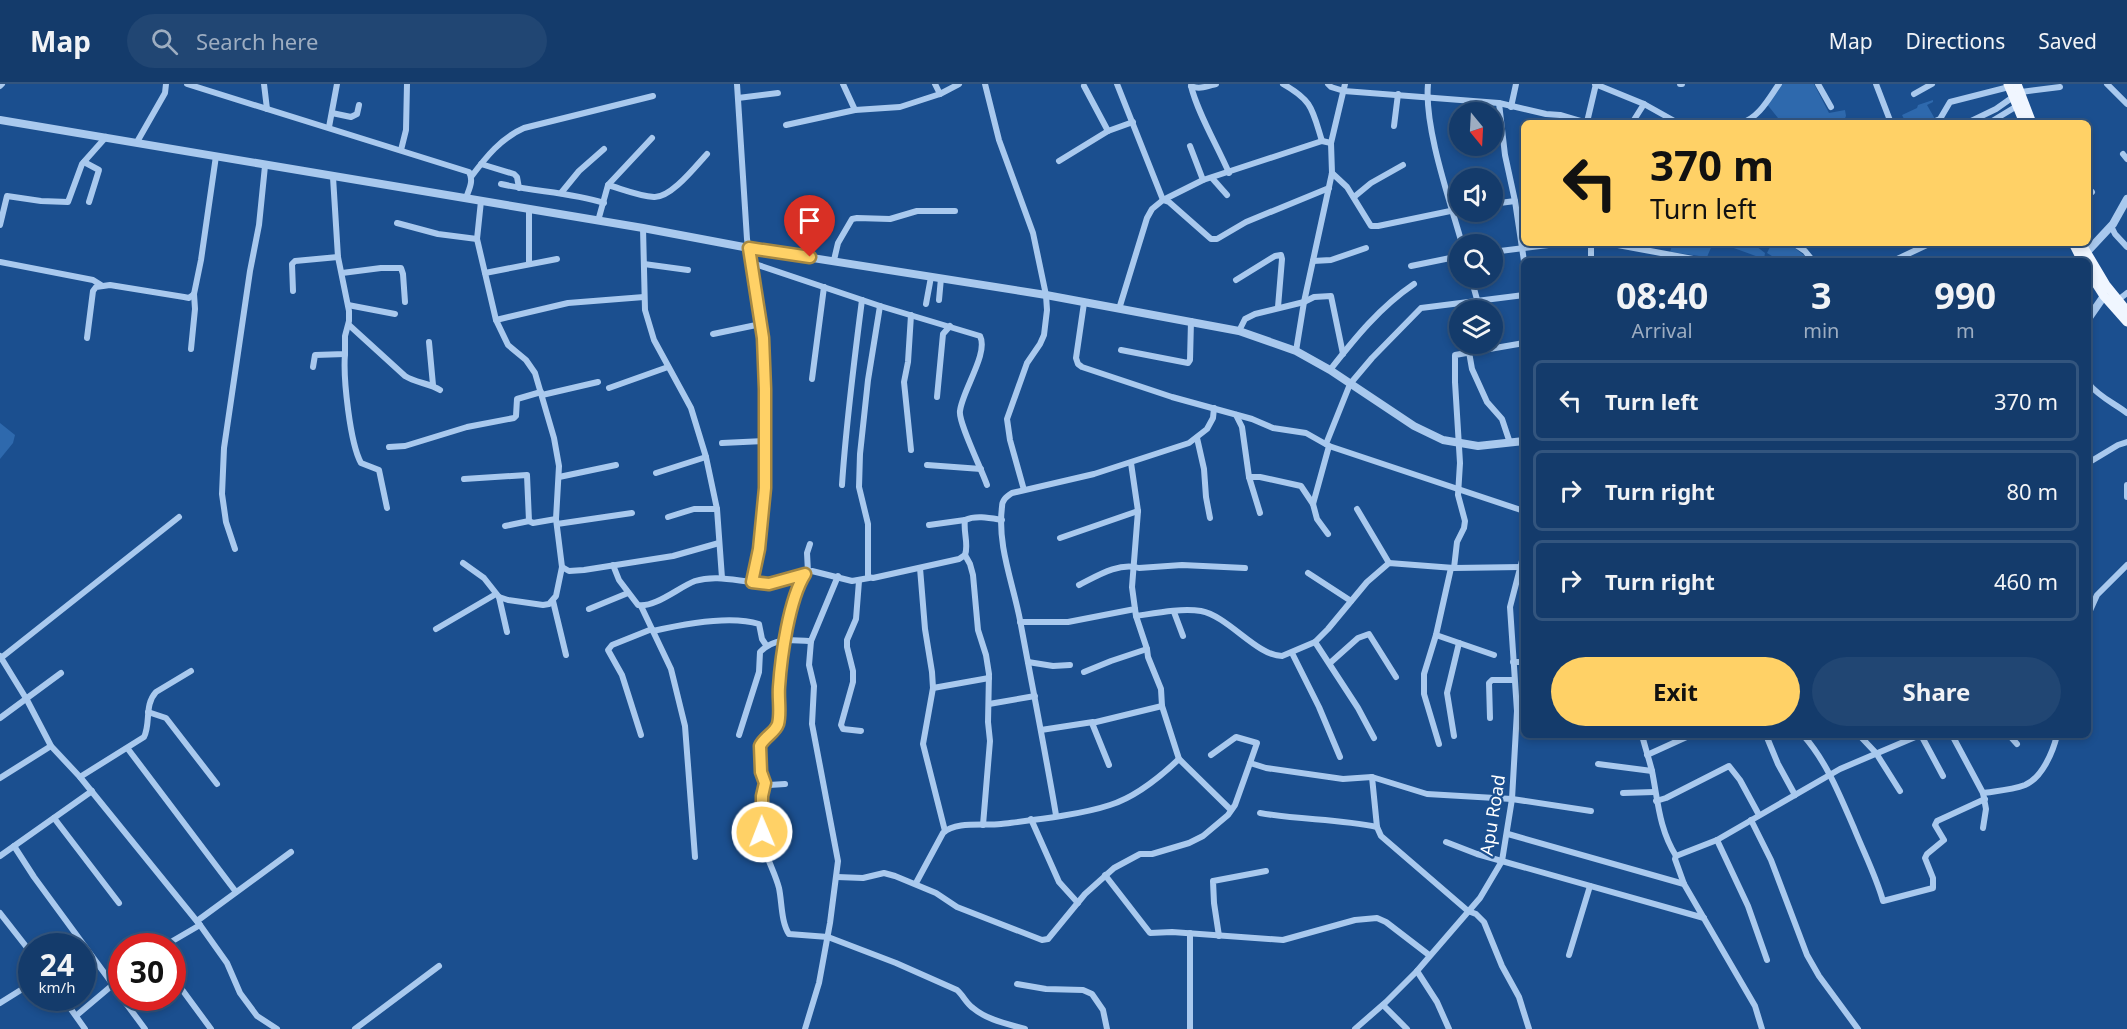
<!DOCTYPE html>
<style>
:root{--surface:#143b6b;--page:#214673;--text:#f1f3f6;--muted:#9dadc1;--line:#33557e;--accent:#ffd166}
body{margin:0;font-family:"Noto Sans",sans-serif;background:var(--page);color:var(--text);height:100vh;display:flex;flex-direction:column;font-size:22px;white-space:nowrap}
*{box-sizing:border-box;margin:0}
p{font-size:20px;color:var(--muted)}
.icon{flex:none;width:33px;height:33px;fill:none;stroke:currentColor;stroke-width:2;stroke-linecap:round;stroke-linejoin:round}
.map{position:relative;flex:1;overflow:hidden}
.panel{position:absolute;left:1521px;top:174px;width:570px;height:480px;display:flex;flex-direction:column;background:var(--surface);border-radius:9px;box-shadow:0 3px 9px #0003,0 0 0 2px var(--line)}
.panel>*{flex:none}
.banner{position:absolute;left:1521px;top:36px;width:570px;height:126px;border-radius:9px;box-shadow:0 3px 9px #0003,0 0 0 2px var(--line);background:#ffd166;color:#111;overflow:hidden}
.needle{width:39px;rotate:162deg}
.tools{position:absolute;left:1449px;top:18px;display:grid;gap:12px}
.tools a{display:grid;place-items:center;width:54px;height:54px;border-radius:50%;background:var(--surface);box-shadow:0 3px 9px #0003,0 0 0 2px var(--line);font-size:30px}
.speed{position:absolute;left:18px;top:849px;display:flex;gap:12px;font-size:30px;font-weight:700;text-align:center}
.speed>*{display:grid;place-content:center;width:78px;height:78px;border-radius:50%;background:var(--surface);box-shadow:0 3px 9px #0003,0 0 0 2px var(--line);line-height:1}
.speed small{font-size:15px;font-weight:400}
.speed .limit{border:9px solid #d22;background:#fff;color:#111}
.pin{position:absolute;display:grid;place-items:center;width:51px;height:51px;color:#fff;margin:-62px -26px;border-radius:50% 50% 50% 0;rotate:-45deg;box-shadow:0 0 6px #0007}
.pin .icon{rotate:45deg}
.me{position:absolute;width:66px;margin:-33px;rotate:359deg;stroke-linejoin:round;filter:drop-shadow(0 0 4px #0008)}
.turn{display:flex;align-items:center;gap:21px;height:126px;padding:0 30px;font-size:27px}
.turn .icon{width:78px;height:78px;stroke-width:2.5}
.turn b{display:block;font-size:42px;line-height:51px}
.eta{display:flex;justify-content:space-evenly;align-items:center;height:102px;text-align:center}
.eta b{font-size:36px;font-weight:700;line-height:42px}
.action{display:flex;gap:12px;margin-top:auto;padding:12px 30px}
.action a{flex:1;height:69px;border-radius:36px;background:var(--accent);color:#111;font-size:24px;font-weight:700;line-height:69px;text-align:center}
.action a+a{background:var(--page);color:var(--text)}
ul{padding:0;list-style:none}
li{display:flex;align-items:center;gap:18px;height:81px;margin:0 12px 9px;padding:0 18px;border:3px solid var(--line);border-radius:9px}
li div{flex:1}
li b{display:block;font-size:22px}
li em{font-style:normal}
header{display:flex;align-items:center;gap:36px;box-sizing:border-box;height:84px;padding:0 30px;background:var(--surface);border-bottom:2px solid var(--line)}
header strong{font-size:28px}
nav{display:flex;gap:33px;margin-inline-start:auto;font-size:21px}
.search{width:420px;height:54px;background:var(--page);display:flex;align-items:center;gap:15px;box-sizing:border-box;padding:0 21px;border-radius:33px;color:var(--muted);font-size:22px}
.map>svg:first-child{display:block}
.green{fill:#2e69ad}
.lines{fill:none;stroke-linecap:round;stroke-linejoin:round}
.minor{stroke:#a9c9ee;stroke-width:6}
.tertiary{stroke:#a9c9ee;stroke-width:8}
.primary{stroke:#f0f6ff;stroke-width:9}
.route-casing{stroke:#a68842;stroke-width:15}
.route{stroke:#ffd166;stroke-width:10}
.labels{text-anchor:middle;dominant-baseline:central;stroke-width:4.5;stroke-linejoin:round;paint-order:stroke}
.street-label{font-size:18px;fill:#fff;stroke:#1b4f8f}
</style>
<header>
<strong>Map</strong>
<div class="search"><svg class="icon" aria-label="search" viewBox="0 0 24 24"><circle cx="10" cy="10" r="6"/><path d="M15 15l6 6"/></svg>Search here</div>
<nav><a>Map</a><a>Directions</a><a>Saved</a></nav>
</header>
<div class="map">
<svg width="2127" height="945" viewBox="0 0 2127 945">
<rect width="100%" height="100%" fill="#1b4f8f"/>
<g class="green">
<polygon points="1782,0 1814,0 1829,29 1845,26 1846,32 1843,39 1782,39 1766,19"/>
<polygon points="1933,16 1933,18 1927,21 1935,35 1924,39 1906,39 1902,31 1917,24 1918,21"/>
<polygon points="1673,159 1713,159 1707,173 1670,168"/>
<polygon points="1720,159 1752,159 1765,169 1764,175"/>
<polygon points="1772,159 1788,159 1805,172 1808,177 1780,177 1767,169"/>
<polygon points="0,339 15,351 13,359 0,375"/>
</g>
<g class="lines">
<g class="minor">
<path d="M 187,0 L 469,88 C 474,97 469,105 466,114"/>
<polyline points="264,0 267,25"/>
<polyline points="843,0 855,26"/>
<polyline points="935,0 940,10"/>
<polyline points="985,0 999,56 1033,149 1046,211 1047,226 1044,251 1040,260 1027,279 1007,335 1010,356 1024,406"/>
<polyline points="1117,0 1163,116 1169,118 1211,155 1217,155 1246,138 1329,104"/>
<path d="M 1283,0 C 1313,17 1312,25 1322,57"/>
<polyline points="1328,0 1331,3 1344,7 1499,19 1546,30 1560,31 1587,39"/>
<path d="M 1428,0 C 1424,44 1450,117 1462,160"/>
<polyline points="1595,0 1644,20 1678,39"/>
<polyline points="1680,0 1682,0"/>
<polyline points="1818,0 1831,23"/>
<polyline points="1876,0 1891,39"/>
<polyline points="2107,0 2127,20"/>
<polyline points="0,2 2,0"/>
<polyline points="1084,2 1108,47"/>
<path d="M 1191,2 C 1198,30 1217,61 1229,89"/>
<path d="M 1191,2 C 1199,6 1208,2 1216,0"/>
<polyline points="2021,8 2060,3"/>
<polyline points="1914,10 1932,0"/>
<polyline points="738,14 778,9"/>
<polyline points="1499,19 1505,71 1515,117 1524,177"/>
<polyline points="1511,23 1516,0"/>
<polyline points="332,29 351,33 357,30 359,21"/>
<polyline points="1587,38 1596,0"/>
<polyline points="1632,39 1644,20"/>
<path d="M 1741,39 C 1759,34 1769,14 1779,0"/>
<polyline points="1931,39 1940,35 1950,18 2009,3"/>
<polyline points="1967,39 1996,25 2013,13"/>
<polyline points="1989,39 2017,22"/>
<polyline points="786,41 855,26 900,23 940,10 959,0"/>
<polyline points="1394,42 1398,10"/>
<polyline points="329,43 337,0"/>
<polyline points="137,58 165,9 166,0"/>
<polyline points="1190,62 1203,96"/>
<polyline points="401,66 406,46 407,0"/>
<polyline points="2123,70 2127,75"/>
<polyline points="1059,77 1108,47 1133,38"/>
<polyline points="84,78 99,86 89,118"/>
<polyline points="481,80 514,90 517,93 519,104"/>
<polyline points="1332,89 1347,103 1371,142 1378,142 1460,125"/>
<path d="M 471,93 C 486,73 501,54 524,44 L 653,12"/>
<polyline points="1212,94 1227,111"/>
<path d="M 501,100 C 536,108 570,108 604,119"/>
<path d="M 608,101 C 622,105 639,112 654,113 C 671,114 695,83 707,70"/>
<polyline points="561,109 579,87 604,65"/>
<polyline points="2088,111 2092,108"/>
<polyline points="1354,113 1371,99 1403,81"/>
<polyline points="481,117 477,155 496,236 508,261 526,276 535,289 554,354 559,382 556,435 562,483 569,487 584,486 673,472 719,459"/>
<polyline points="1492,120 1515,117"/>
<polyline points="598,137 608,101 652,54"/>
<polyline points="397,139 438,150 477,155"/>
<polyline points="0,141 7,112 41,117 68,118 82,80 106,53"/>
<polyline points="2111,142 2115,150 2127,163"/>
<polyline points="643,144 645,226 654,256 691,324 706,373 717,425 722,494"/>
<polyline points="1607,159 1704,177"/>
<polyline points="1793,159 1805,167 1813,177"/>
<polyline points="1492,168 1565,159"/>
<polyline points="834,176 838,159 852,135 857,134 890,135 917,127 955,127"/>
<polyline points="1313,177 1331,176 1366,164"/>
<polyline points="1591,177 1591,159"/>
<polyline points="1893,177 1931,159"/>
<polyline points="0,178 93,196 101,201"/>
<path d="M 752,179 L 880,222 L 980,252 C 989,269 962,307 960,327 C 958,338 982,386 987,401"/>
<polyline points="529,180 529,126"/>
<polyline points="644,180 688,186"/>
<polyline points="1411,182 1460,172"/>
<polyline points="342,189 381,184 401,184 403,190 405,218"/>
<polyline points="485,189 557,175"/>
<polyline points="1471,194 1480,226"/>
<polyline points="1236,196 1275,172 1281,171 1282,175 1278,223"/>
<polyline points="293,207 292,180 295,177 338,173"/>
<polyline points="939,216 941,194"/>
<polyline points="2118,216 2127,209"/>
<polyline points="1084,219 1076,274 1078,280 1082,283 1172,313 1252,335 1273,344 1306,349 1329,362 1524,427"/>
<polyline points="926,220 931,193"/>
<polyline points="348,221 395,230"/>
<path d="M 880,222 L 868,296 L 860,370 L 859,403 L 868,440 L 868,493 L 873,494 L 959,475 L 965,471 C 969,460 963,448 965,436 C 976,431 990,434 1002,436"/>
<polyline points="1119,225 1147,134 1152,125 1163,116 1203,96 1322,57 1331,59"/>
<polyline points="496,236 568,219 644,213"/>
<path d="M 349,241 L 405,292 C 416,299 429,299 440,306"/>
<polyline points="1239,247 1245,235 1255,230 1304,218 1314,213 1331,212 1343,270"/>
<polyline points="713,250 761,240"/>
<polyline points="87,254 93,207 96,203 110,201 184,213 189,214 194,210 201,176 216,72"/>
<polyline points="429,258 433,301"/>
<polyline points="191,265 195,225 194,210"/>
<polyline points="1121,266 1188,279 1190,276 1191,237"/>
<polyline points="1296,267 1304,218 1332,89 1331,59 1345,0"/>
<polyline points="1469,268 1472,285 1487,318 1502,335 1510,359"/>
<path d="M 345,270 C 343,294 350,359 361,379 L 379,386 L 387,424"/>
<polyline points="313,283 315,271 345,270 345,252 349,237 349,227 338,173 333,93"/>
<path d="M 1330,286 C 1355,254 1380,223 1414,200"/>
<polyline points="812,295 824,203"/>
<path d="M 2088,299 C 2099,313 2114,319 2127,329"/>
<polyline points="609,304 668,283"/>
<polyline points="542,311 598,298"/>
<polyline points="937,313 943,250 950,242"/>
<polyline points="1236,331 1242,343 1249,393 1260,429"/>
<polyline points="1197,354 1204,385 1206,413 1210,434"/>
<polyline points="722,359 765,357"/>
<polyline points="1326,360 1350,300 1372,274 1421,224 1524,211"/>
<polyline points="389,363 405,362 467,343 514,334 516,332 517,315 541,308"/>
<polyline points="911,366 904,298 908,278 911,231"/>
<polyline points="2088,379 2118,361 2127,358"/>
<polyline points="927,381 981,385"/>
<polyline points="656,389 706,373"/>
<polyline points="559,393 616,381"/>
<polyline points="1249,393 1260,393 1301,402 1313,420"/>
<polyline points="464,395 527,391 529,437 533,439 556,435"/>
<path d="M 842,401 C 846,339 854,278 862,216"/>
<polyline points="2127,401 2127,413"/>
<polyline points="1357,425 1389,479"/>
<polyline points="668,433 694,425 717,425"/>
<polyline points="557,440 632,429"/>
<polyline points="929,441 965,436"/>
<polyline points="505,442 529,437"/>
<polyline points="1328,450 1317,435 1313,420 1329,362"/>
<polyline points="1060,454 1138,427"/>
<polyline points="235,465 226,438 222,410 224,364 250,187 259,141 265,82"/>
<polyline points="965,471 970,480 973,491 978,546 986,571 989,590 988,638 990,657 983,741"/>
<polyline points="463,479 484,494 499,513 508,516 543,521 549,520 556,512 562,483"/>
<path d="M 613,481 L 619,496 L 638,521 C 655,524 679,503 695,497 C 714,491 733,496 752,498 L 753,497 L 765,404 L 765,290 L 761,240 L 747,155 L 737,0"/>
<polyline points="920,484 925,545 932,588 933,604 923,660 945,747"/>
<polyline points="1454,484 1457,458 1464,444 1465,437 1458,411 1460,379 1455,298 1455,271 1524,259"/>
<polyline points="808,488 807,469 810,460"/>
<polyline points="1308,489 1351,517"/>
<polyline points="859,497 856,535 847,556 847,563 853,587 853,598 841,641 843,645 861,647"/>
<polyline points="752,498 769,500 805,490"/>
<path d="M 1079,501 C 1097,492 1119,478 1139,484 L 1182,481 L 1245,484"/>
<polyline points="499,513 507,548"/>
<polyline points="553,517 566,571"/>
<polyline points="641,522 671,585 685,642 695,773"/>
<polyline points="589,525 628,509"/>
<path d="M 1135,525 L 1136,532 C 1156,529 1181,524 1201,527 C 1228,532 1257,572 1282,572 L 1315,558 L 1328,545 L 1367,498 L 1389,479 L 1454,484 L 1521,483"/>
<polyline points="1174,528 1183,552"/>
<polyline points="2088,531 2097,511 2127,481"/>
<polyline points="1136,532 1147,565 1148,573 1161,605 1162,622 1179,675 1231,726"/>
<polyline points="1020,538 1068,538 1135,525 1132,503 1138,427 1131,379"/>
<polyline points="436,545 496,510"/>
<path d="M 653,547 C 683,540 731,531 759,540 L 762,555 L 766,561"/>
<polyline points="1436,551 1494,571"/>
<polyline points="1315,558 1358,624 1374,654"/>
<polyline points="1292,569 1319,623 1340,673"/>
<polyline points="0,572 27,616 51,662 80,693 200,841 227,879 240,909 257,932 277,945"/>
<polyline points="1,574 179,433"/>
<polyline points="1028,578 1053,582 1070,581"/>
<polyline points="1513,578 1524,578"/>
<polyline points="1330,579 1358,554 1369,550 1396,593"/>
<polyline points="1084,588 1111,577 1147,565"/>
<polyline points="933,604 989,594"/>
<polyline points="989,620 1035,612"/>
<polyline points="148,628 166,634 217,700"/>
<polyline points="0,634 61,589"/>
<polyline points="1490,634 1489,599 1492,596 1514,596"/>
<polyline points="1041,646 1093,638"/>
<polyline points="641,651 622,591 608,566 612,561 652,545"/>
<path d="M 739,651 L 759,588 L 760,568 C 775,553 792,556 811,557"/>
<path d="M 1642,651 C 1645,663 1649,675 1652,687 C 1658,717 1659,745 1676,772"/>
<polyline points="1766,651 1778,680 1795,711"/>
<path d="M 1803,651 C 1827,678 1840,712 1854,744 C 1864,769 1876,792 1883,817 L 1933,804 L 1933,794 L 1925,774 L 1927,770 L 1944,756 L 1935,741 L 1937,737 L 1985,715"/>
<polyline points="1859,651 1876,669 1900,707"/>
<polyline points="1921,651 1943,692"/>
<polyline points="1952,651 1983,709 1986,725 1983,744"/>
<polyline points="2009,651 2017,660"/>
<polyline points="1454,652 1447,609 1459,559"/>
<polyline points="1439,660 1424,610 1424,590 1436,551 1451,484"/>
<polyline points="128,665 236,808"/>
<polyline points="1211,671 1236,653 1257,659 1250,679"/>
<polyline points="1647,671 1691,651"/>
<polyline points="1598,680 1652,687"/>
<polyline points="1109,681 1092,639 1162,622"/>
<path d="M 80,693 L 144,653 C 151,639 144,621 156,608 L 191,587"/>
<polyline points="1372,693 1377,743 1381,752 1468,827 1476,830 1484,838 1502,882 1519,913 1529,945"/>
<polyline points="0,694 51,662"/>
<path d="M 765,699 C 759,720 759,748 766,769 C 770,781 776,792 779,804 C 782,818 781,838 789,850 L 828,853 L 896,879 L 957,906 C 963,911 966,919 973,924 C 987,936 1008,940 1025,945"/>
<polyline points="785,700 769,701 763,697 760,662 778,640 783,568 790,532 802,494 805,490 812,487 852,497 869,494"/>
<polyline points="1623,709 1654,708"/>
<path d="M 1983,709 C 1996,707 2012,706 2025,701 C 2042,694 2053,668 2057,651"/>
<polyline points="1656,717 1666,714 1729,682 1740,696 1759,731"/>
<path d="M 1260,729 C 1299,736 1338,735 1377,743"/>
<path d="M 1056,731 C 1045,666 1032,601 1020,536 C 1013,499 997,461 1002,423 C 1002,416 1006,413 1012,409 L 1094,390 L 1189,359 L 1207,345 L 1213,334 L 1214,324"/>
<polyline points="54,734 119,819"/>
<polyline points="1031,735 1059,798 1078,819"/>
<polyline points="1751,736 1771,776 1807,871 1819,892 1858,945"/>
<polyline points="1508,750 1684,800"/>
<polyline points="1717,756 1748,822 1767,876"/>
<polyline points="1446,758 1477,770 1704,834"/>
<polyline points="14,762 34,793 122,913"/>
<polyline points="0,772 92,707"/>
<polyline points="1105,791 1150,849 1172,848 1283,856 1355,836 1377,834 1386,838 1429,871"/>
<polyline points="837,793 863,794 884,789 895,792 936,809 957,823 1042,856 1048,855 1085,810 1114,784 1140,770 1152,770 1189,759 1203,752 1228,731 1235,721 1250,679 1266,684 1343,695 1372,693 1427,710 1512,715 1591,727"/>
<path d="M 916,799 L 943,749 C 956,737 983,742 1001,740 C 1033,736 1080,731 1110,721 C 1136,713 1159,694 1179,675"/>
<polyline points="0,829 32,870"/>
<polyline points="197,837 291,768"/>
<polyline points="1190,849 1190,945"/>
<polyline points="1219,852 1214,819 1213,797 1266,787"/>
<polyline points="164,862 200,841"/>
<polyline points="1569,871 1590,802"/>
<polyline points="1417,887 1437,918 1449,945"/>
<polyline points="172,892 211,945"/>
<polyline points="1017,900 1046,905 1083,906 1092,910 1103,926 1107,945"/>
<polyline points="63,914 85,945"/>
<polyline points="122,914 145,945"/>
<polyline points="0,919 32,899"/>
<polyline points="1383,921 1407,945"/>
<polyline points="77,931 122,893"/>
<polyline points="355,945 439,882"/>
<polyline points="805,945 819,899 830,839 838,777 812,640 814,602 809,581 811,557 838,492"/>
<polyline points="1355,945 1386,918 1417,887 1480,814 1502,777 1512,715 1517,627 1510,523 1524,469"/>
<polyline points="1762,945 1755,922 1684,800 1675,775 1676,772 1717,756 1840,685 1920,651"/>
</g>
<g class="tertiary">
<polyline points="0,36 643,144 749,164 1046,211 1239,247 1296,267 1330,286 1414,342 1443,356 1478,362 1524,357"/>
<polyline points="2086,169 2113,140 2127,115"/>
<polyline points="2088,235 2104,212"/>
</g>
<g class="primary">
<polyline points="2008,0 2024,39"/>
<polyline points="2017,0 2032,39"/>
<polyline points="2073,159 2082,177"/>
<polyline points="2081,159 2106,201 2127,227"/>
<polyline points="2088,187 2104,212 2127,238"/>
</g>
</g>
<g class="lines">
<defs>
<path id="route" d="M 762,748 L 762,712 L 765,699 L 761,688 L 760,662 C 764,653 775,649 778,640 C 781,629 778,615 779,603 C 781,573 789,515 805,490 L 769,500 L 752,498 L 759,465 L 765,404 L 765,305 L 763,254 L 749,164 L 810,173"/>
</defs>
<use href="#route" class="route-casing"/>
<use href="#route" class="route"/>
</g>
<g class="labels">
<g class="street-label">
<text transform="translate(1492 731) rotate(-81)">Apu Road</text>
</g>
</g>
</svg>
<div class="tools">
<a><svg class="needle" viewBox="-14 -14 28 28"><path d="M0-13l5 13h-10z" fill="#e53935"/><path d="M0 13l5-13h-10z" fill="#9dadc1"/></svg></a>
<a><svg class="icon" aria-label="sound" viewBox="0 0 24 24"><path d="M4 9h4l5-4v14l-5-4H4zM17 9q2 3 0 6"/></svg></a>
<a><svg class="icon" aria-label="search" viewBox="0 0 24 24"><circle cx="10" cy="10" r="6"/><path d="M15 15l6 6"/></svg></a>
<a><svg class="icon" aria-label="layers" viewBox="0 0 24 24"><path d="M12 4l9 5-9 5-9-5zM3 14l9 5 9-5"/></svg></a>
</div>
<div class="speed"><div>24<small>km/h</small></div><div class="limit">30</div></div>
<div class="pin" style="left:810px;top:173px;background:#d93025"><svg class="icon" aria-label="arrive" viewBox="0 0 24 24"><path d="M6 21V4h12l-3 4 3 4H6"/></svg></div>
<svg class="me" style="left:762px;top:748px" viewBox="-20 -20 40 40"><circle r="17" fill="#ffd166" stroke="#fff" stroke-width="3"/><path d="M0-11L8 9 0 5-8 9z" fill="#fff"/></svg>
<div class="banner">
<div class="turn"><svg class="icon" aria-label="left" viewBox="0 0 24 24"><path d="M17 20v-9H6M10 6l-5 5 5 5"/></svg><div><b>370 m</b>Turn left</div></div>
</div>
<section class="panel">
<div class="eta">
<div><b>08:40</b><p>Arrival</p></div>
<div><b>3</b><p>min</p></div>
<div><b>990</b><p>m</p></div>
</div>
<ul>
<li><svg class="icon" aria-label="left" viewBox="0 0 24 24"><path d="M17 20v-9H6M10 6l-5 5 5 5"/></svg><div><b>Turn left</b></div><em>370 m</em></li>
<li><svg class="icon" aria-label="right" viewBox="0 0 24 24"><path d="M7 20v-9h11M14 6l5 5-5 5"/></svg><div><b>Turn right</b></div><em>80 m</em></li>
<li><svg class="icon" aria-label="right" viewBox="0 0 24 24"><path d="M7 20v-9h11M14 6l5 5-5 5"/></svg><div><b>Turn right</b></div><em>460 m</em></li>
</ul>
<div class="action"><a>Exit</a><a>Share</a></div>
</section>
</div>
